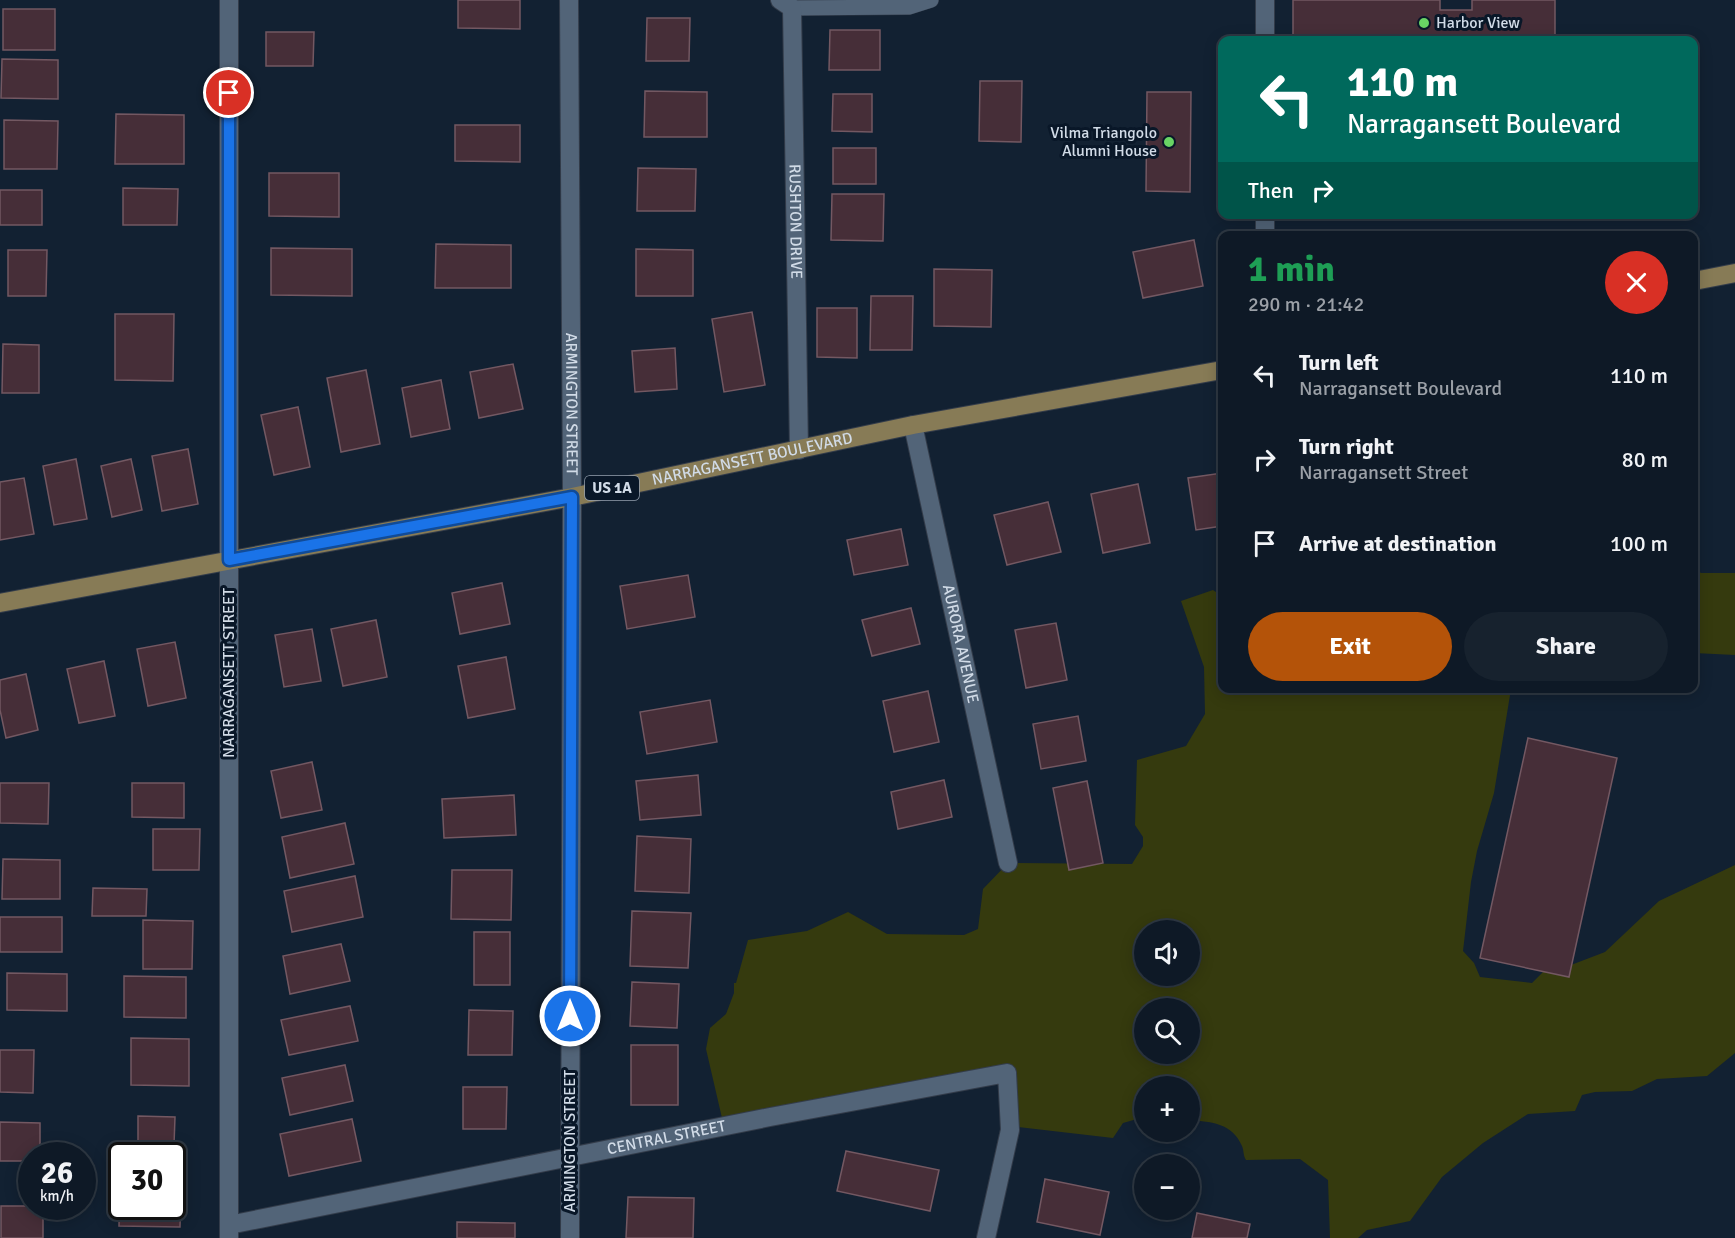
<!DOCTYPE html>
<meta charset="utf-8">
<style>
:root{--surface:#0e1926;--page:#17222e;--text:#f1f3f6;--muted:#9ba0a7;--line:#2e3843;--accent:#b45309}
body{margin:0;font-family:Signika,sans-serif;background:var(--page);color:var(--text);height:100vh;display:flex;flex-direction:column;font-size:22px;white-space:nowrap}
*{box-sizing:border-box;margin:0}
p{font-size:20px;color:var(--muted)}
.icon{flex:none;width:33px;height:33px;fill:none;stroke:currentColor;stroke-width:2;stroke-linecap:round;stroke-linejoin:round}
.map{position:relative;flex:1;overflow:hidden}
.drawer{position:absolute;left:1218px;top:231px;width:480px;height:462px;display:flex;flex-direction:column;background:var(--surface);border-radius:12px;box-shadow:0 3px 15px #0003,0 0 0 2px var(--line)}
.drawer>*{flex:none}
.banner{position:absolute;left:1218px;top:36px;width:480px;height:183px;border-radius:12px;box-shadow:0 3px 15px #0003,0 0 0 2px var(--line);background:#00695c;color:#fff;overflow:hidden}
.fabs{position:absolute;left:1134px;top:920px;display:grid;gap:12px}
.fabs a{display:grid;place-items:center;width:66px;height:66px;border-radius:50%;background:var(--surface);box-shadow:0 3px 15px #0003,0 0 0 2px var(--line);font-size:30px}
.speed{position:absolute;left:18px;top:1142px;display:flex;gap:12px;font-size:30px;font-weight:700;text-align:center}
.speed>*{display:grid;place-content:center;width:78px;height:78px;border-radius:50%;background:var(--surface);box-shadow:0 3px 15px #0003,0 0 0 2px var(--line);line-height:1}
.speed small{font-size:15px;font-weight:400}
.speed .limit{border:3px solid #111;border-radius:9px;background:#fff;color:#111}
.pin{position:absolute;display:grid;place-items:center;width:51px;height:51px;color:#fff;margin:-26px;border:3px solid #fff;border-radius:50%;box-shadow:0 2px 6px #0007}
.me{position:absolute;width:66px;margin:-33px;rotate:0deg;stroke-linejoin:round;filter:drop-shadow(0 0 4px #0008)}
.turn{display:flex;align-items:center;gap:21px;height:126px;padding:0 30px;font-size:27px}
.turn .icon{width:78px;height:78px;stroke-width:2.5}
.turn b{display:block;font-size:42px;line-height:51px}
.then{display:flex;align-items:center;height:57px;padding:0 30px;background:#0003;gap:12px;font-size:22px}
.round{display:grid;place-items:center;flex:none;width:63px;height:63px;border-radius:32px;background:var(--page)}
.headline{display:flex;align-items:center;justify-content:space-between;height:102px;padding:0 30px}
h1{font-size:36px;font-weight:700;line-height:45px;color:#1e9e55}
.action{display:flex;gap:12px;margin-top:auto;padding:12px 30px}
.action a{flex:1;height:69px;border-radius:36px;background:var(--accent);color:#fff;font-size:24px;font-weight:700;line-height:69px;text-align:center}
.action a+a{background:var(--page);color:var(--text)}
ul{padding:0;list-style:none}
li{display:flex;align-items:center;gap:18px;height:84px;padding:0 30px}
li div{flex:1}
li b{display:block;font-size:22px}
li em{font-style:normal}
.map>svg:first-child{display:block}
.green{fill:#353a0e;fill-rule:evenodd}
.building{fill:#462e38;stroke:#735862;stroke-width:1.5}
.lines{fill:none;stroke-linecap:round;stroke-linejoin:round}
.lane-casing{stroke:#333c4a;stroke-width:16}
.street-casing{stroke:#333c4a;stroke-width:20}
.primary-casing{stroke:#333c4a;stroke-width:20}
.lane{stroke:#526478;stroke-width:15}
.street{stroke:#526478;stroke-width:18}
.primary{stroke:#877b56;stroke-width:18}
.route-casing{stroke:#114b97;stroke-width:15}
.route{stroke:#1a73e8;stroke-width:10}
.poi-dot{fill:#69d464;stroke:#091728;stroke-width:2}
.labels{text-anchor:middle;dominant-baseline:central;stroke-width:6;stroke-linejoin:round;paint-order:stroke}
.shield{fill:#091728;stroke:#95a0ae;stroke-width:1.5}
.shield-label{font-size:15px;font-weight:bold;fill:#d1dbe7}
.poi-label{font-size:16px;fill:#d1dbe7;stroke:#091728;text-anchor:start}
.street-label{font-size:16px;fill:#d1dbe7;stroke:#091728}
</style>
<div class="map">
<svg width="1735" height="1238" viewBox="0 0 1735 1238">
<rect width="100%" height="100%" fill="#122132"/>
<g class="green">
<polygon points="1694,568 1701,573 1735,573 1735,655 1694,653"/>
<path d="M 1213,590 L 1222,596 L 1222,688 L 1511,689 L 1494,793 L 1477,851 L 1471,882 L 1463,951 L 1474,963 L 1480,977 L 1532,983 L 1543,972 L 1571,965 L 1605,952 L 1659,901 L 1735,865 L 1735,1053 L 1707,1076 L 1657,1079 L 1632,1091 L 1595,1092 L 1582,1095 L 1575,1111 L 1528,1114 L 1483,1143 L 1442,1177 L 1410,1221 L 1367,1230 L 1358,1238 L 1330,1238 L 1328,1180 L 1300,1159 L 1246,1160 C 1243,1155 1244,1151 1242,1146 C 1232,1123 1212,1122 1190,1120 L 1190,1086 L 1144,1086 L 1144,1117 L 1123,1123 L 1113,1138 L 1010,1126 L 1007,1073 L 722,1118 L 706,1049 L 710,1028 L 726,1014 L 734,993 L 734,983 L 736,983 L 748,940 L 807,931 L 848,912 L 887,934 L 964,935 L 978,929 L 983,889 L 1008,863 L 1132,864 L 1143,846 L 1143,837 L 1135,825 L 1137,760 L 1186,746 L 1205,714 L 1204,667 L 1181,601 ZM 1144,930 L 1190,930 L 1190,975 L 1144,975 ZM 1144,1008 L 1190,1008 L 1190,1053 L 1144,1053 Z"/>
</g>
<g class="building">
<polygon points="458,0 520,0 520,29 458,28"/>
<polygon points="1293,0 1440,0 1440,10 1472,10 1472,0 1555,0 1555,40 1320,40 1320,37 1293,37"/>
<rect x="3" y="9" width="52" height="41"/>
<polygon points="647,18 690,18 689,61 646,61"/>
<polygon points="830,30 880,30 880,70 829,70"/>
<polygon points="266,32 314,32 313,66 266,66"/>
<polygon points="2,59 58,60 58,99 1,98"/>
<polygon points="980,81 1022,81 1021,142 979,141"/>
<polygon points="645,91 707,92 707,137 644,137"/>
<polygon points="1147,92 1191,92 1190,192 1146,191"/>
<polygon points="833,94 872,94 872,132 832,131"/>
<polygon points="116,114 184,115 184,164 115,164"/>
<polygon points="4,120 58,121 57,169 4,169"/>
<polygon points="455,125 520,125 520,162 455,161"/>
<rect x="833" y="148" width="43" height="36"/>
<polygon points="638,168 696,169 695,211 637,211"/>
<polygon points="269,173 339,173 339,217 269,216"/>
<polygon points="123,188 178,189 177,225 123,225"/>
<rect x="0" y="190" width="42" height="35"/>
<polygon points="832,194 884,194 883,241 831,240"/>
<polygon points="1194,240 1203,286 1143,298 1133,252"/>
<polygon points="436,244 511,245 511,288 435,288"/>
<polygon points="271,248 352,249 352,296 271,295"/>
<polygon points="636,249 693,250 693,296 636,296"/>
<polygon points="8,250 47,250 46,296 8,296"/>
<polygon points="934,269 992,270 991,327 934,326"/>
<polygon points="871,296 913,296 912,350 870,350"/>
<polygon points="817,308 857,308 857,358 817,357"/>
<polygon points="752,312 765,385 724,392 712,319"/>
<polygon points="115,314 174,314 173,381 115,380"/>
<polygon points="3,344 39,345 39,393 2,393"/>
<polygon points="675,348 677,389 635,392 632,351"/>
<polygon points="513,364 523,409 479,418 470,372"/>
<polygon points="366,370 380,444 341,452 327,378"/>
<polygon points="441,380 450,429 411,437 402,388"/>
<polygon points="298,407 310,467 274,475 261,415"/>
<polygon points="188,449 198,504 162,511 152,456"/>
<polygon points="76,459 87,519 54,525 43,466"/>
<polygon points="131,459 142,510 112,517 101,466"/>
<polygon points="1222,473 1222,526 1196,530 1188,478"/>
<polygon points="24,478 34,534 0,540 0,482"/>
<polygon points="1138,484 1150,543 1103,553 1091,494"/>
<polygon points="1048,502 1061,552 1007,565 994,515"/>
<polygon points="901,529 908,565 854,575 847,540"/>
<polygon points="688,575 695,617 627,629 620,586"/>
<polygon points="502,583 510,624 460,634 452,593"/>
<polygon points="911,608 920,644 872,656 862,620"/>
<polygon points="376,620 387,677 343,686 331,629"/>
<polygon points="1056,623 1067,680 1026,688 1015,630"/>
<polygon points="312,629 321,681 284,687 275,635"/>
<polygon points="175,642 186,698 148,706 137,649"/>
<polygon points="506,657 515,709 468,718 458,666"/>
<polygon points="104,661 115,716 79,723 67,669"/>
<polygon points="26,674 38,730 6,738 0,710 0,680"/>
<polygon points="928,691 939,742 894,752 883,701"/>
<polygon points="710,700 717,742 647,754 640,712"/>
<polygon points="1078,716 1086,761 1041,769 1033,724"/>
<polygon points="1528,738 1617,758 1569,977 1480,958"/>
<polygon points="312,762 322,810 281,818 271,771"/>
<polygon points="698,775 701,815 640,820 636,781"/>
<polygon points="944,780 952,817 898,829 891,792"/>
<polygon points="1087,781 1103,863 1069,870 1053,788"/>
<polygon points="0,783 49,783 48,824 0,823"/>
<polygon points="132,783 184,783 184,818 132,817"/>
<polygon points="514,795 516,835 444,838 442,799"/>
<polygon points="345,823 354,864 290,878 282,837"/>
<polygon points="153,829 200,829 199,870 153,870"/>
<polygon points="637,836 691,839 689,893 635,891"/>
<polygon points="3,859 60,860 60,899 2,899"/>
<polygon points="452,870 512,870 511,920 451,919"/>
<polygon points="355,876 363,917 292,932 284,891"/>
<polygon points="93,888 147,889 146,916 92,916"/>
<polygon points="632,911 691,913 688,968 630,966"/>
<rect x="0" y="917" width="62" height="35"/>
<polygon points="143,920 193,921 192,969 143,969"/>
<rect x="474" y="932" width="36" height="53"/>
<polygon points="341,944 350,981 290,994 283,956"/>
<polygon points="7,973 67,974 67,1011 7,1010"/>
<polygon points="124,976 186,977 186,1018 124,1017"/>
<polygon points="632,982 679,984 677,1028 630,1026"/>
<polygon points="350,1006 358,1041 289,1055 281,1020"/>
<polygon points="469,1010 513,1011 512,1055 468,1055"/>
<polygon points="131,1038 189,1039 189,1086 131,1085"/>
<rect x="631" y="1045" width="47" height="60"/>
<polygon points="0,1050 34,1050 33,1093 0,1092"/>
<polygon points="345,1065 353,1101 290,1115 282,1078"/>
<polygon points="463,1087 507,1087 506,1129 463,1129"/>
<polygon points="138,1116 175,1117 174,1145 138,1145"/>
<polygon points="352,1119 361,1161 289,1176 280,1134"/>
<polygon points="0,1122 40,1123 40,1155 32,1155 32,1161 0,1161"/>
<polygon points="846,1151 939,1170 930,1211 837,1191"/>
<polygon points="120,1179 122,1179 122,1206 172,1206 172,1179 181,1179 180,1227 119,1226"/>
<polygon points="1045,1179 1109,1192 1100,1235 1037,1222"/>
<polygon points="628,1197 694,1198 693,1238 626,1238"/>
<rect x="1" y="1206" width="42" height="32"/>
<polygon points="1197,1213 1250,1224 1247,1238 1192,1238"/>
<polygon points="457,1222 515,1223 515,1238 457,1238"/>
</g>
<g class="lines">
<defs>
<polyline id="lane" points="792,8 909,7 931,0"/>
<g id="street">
<path id="s1" d="M 569,0 L 572,497 L 570,1238"/>
<path id="s2" d="M 780,0 L 792,8 L 799,450"/>
<polyline points="1265,0 1265,40"/>
<polyline points="1265,236 1265,214"/>
<path id="s3" d="M 913,425 L 1008,863"/>
<path id="s4" d="M 229,1225 L 770,1117 L 1007,1073 L 1010,1130 L 986,1238"/>
<polyline points="229,1238 229,0"/>
</g>
<g id="primary">
<polyline points="1694,281 1735,273"/>
<path id="s5" d="M 0,603 L 572,497 L 913,425 L 1222,370"/>
</g>
</defs>
<use href="#lane" class="lane-casing"/>
<use href="#street" class="street-casing"/>
<use href="#primary" class="primary-casing"/>
<use href="#lane" class="lane"/>
<use href="#street" class="street"/>
<use href="#primary" class="primary"/>
</g>
<g class="lines">
<defs>
<polyline id="route" points="229,93 229,560 572,497 570,1016"/>
</defs>
<use href="#route" class="route-casing"/>
<use href="#route" class="route"/>
</g>
<g class="poi-dot">
<circle cx="1424" cy="23" r="6"/>
<circle cx="1169" cy="142" r="6"/>
</g>
<g class="labels">
<rect class="shield" x="585" y="476" width="54" height="24" rx="4.5"/>
<g class="shield-label">
<text x="612" y="488">US 1A</text>
</g>
<g class="poi-label">
<text x="1436" y="23">Harbor View</text>
<text x="1157" y="133" text-anchor="end">Vilma Triangolo<tspan x="1157" dy="18">Alumni House</tspan></text>
</g>
<g class="street-label">
<text stroke="none"><textPath href="#s2" startOffset="228">RUSHTON DRIVE</textPath></text>
<text stroke="none"><textPath href="#s1" startOffset="404">ARMINGTON STREET</textPath></text>
<text stroke="none"><textPath href="#s5" startOffset="766">NARRAGANSETT BOULEVARD</textPath></text>
<text stroke="none"><textPath href="#s3" startOffset="224">AURORA AVENUE</textPath></text>
<text transform="translate(229 673) rotate(-90)">NARRAGANSETT STREET</text>
<text stroke="none"><textPath href="#s4" startOffset="446">CENTRAL STREET</textPath></text>
<text transform="translate(570 1141) rotate(-90)">ARMINGTON STREET</text>
</g>
</g>
</svg>
<div class="fabs">
<a><svg class="icon" aria-label="sound" viewBox="0 0 24 24"><path d="M4 9h4l5-4v14l-5-4H4zM17 9q2 3 0 6"/></svg></a>
<a><svg class="icon" aria-label="search" viewBox="0 0 24 24"><circle cx="10" cy="10" r="6"/><path d="M15 15l6 6"/></svg></a>
<a>+</a>
<a>−</a>
</div>
<div class="speed"><div>26<small>km/h</small></div><div class="limit">30</div></div>
<div class="pin" style="left:229px;top:93px;background:#d93025"><svg class="icon" aria-label="arrive" viewBox="0 0 24 24"><path d="M6 21V4h12l-3 4 3 4H6"/></svg></div>
<svg class="me" style="left:570px;top:1016px" viewBox="-20 -20 40 40"><circle r="17" fill="#1a73e8" stroke="#fff" stroke-width="3"/><path d="M0-11L8 9 0 5-8 9z" fill="#fff"/></svg>
<div class="banner">
<div class="turn"><svg class="icon" aria-label="left" viewBox="0 0 24 24"><path d="M17 20v-9H6M10 6l-5 5 5 5"/></svg><div><b>110 m</b>Narragansett Boulevard</div></div>
<div class="then">Then<svg class="icon" aria-label="right" viewBox="0 0 24 24"><path d="M7 20v-9h11M14 6l5 5-5 5"/></svg></div>
</div>
<section class="drawer">
<div class="headline"><div><h1>1 min</h1><p>290 m · 21:42</p></div><a class="round" style="background:#d93025;color:#fff"><svg class="icon" aria-label="close" viewBox="0 0 24 24"><path d="M6 6l12 12M18 6L6 18"/></svg></a></div>
<ul>
<li><svg class="icon" aria-label="left" viewBox="0 0 24 24"><path d="M17 20v-9H6M10 6l-5 5 5 5"/></svg><div><b>Turn left</b><p>Narragansett Boulevard</p></div><em>110 m</em></li>
<li><svg class="icon" aria-label="right" viewBox="0 0 24 24"><path d="M7 20v-9h11M14 6l5 5-5 5"/></svg><div><b>Turn right</b><p>Narragansett Street</p></div><em>80 m</em></li>
<li><svg class="icon" aria-label="arrive" viewBox="0 0 24 24"><path d="M6 21V4h12l-3 4 3 4H6"/></svg><div><b>Arrive at destination</b></div><em>100 m</em></li>
</ul>
<div class="action"><a>Exit</a><a>Share</a></div>
</section>
</div>
